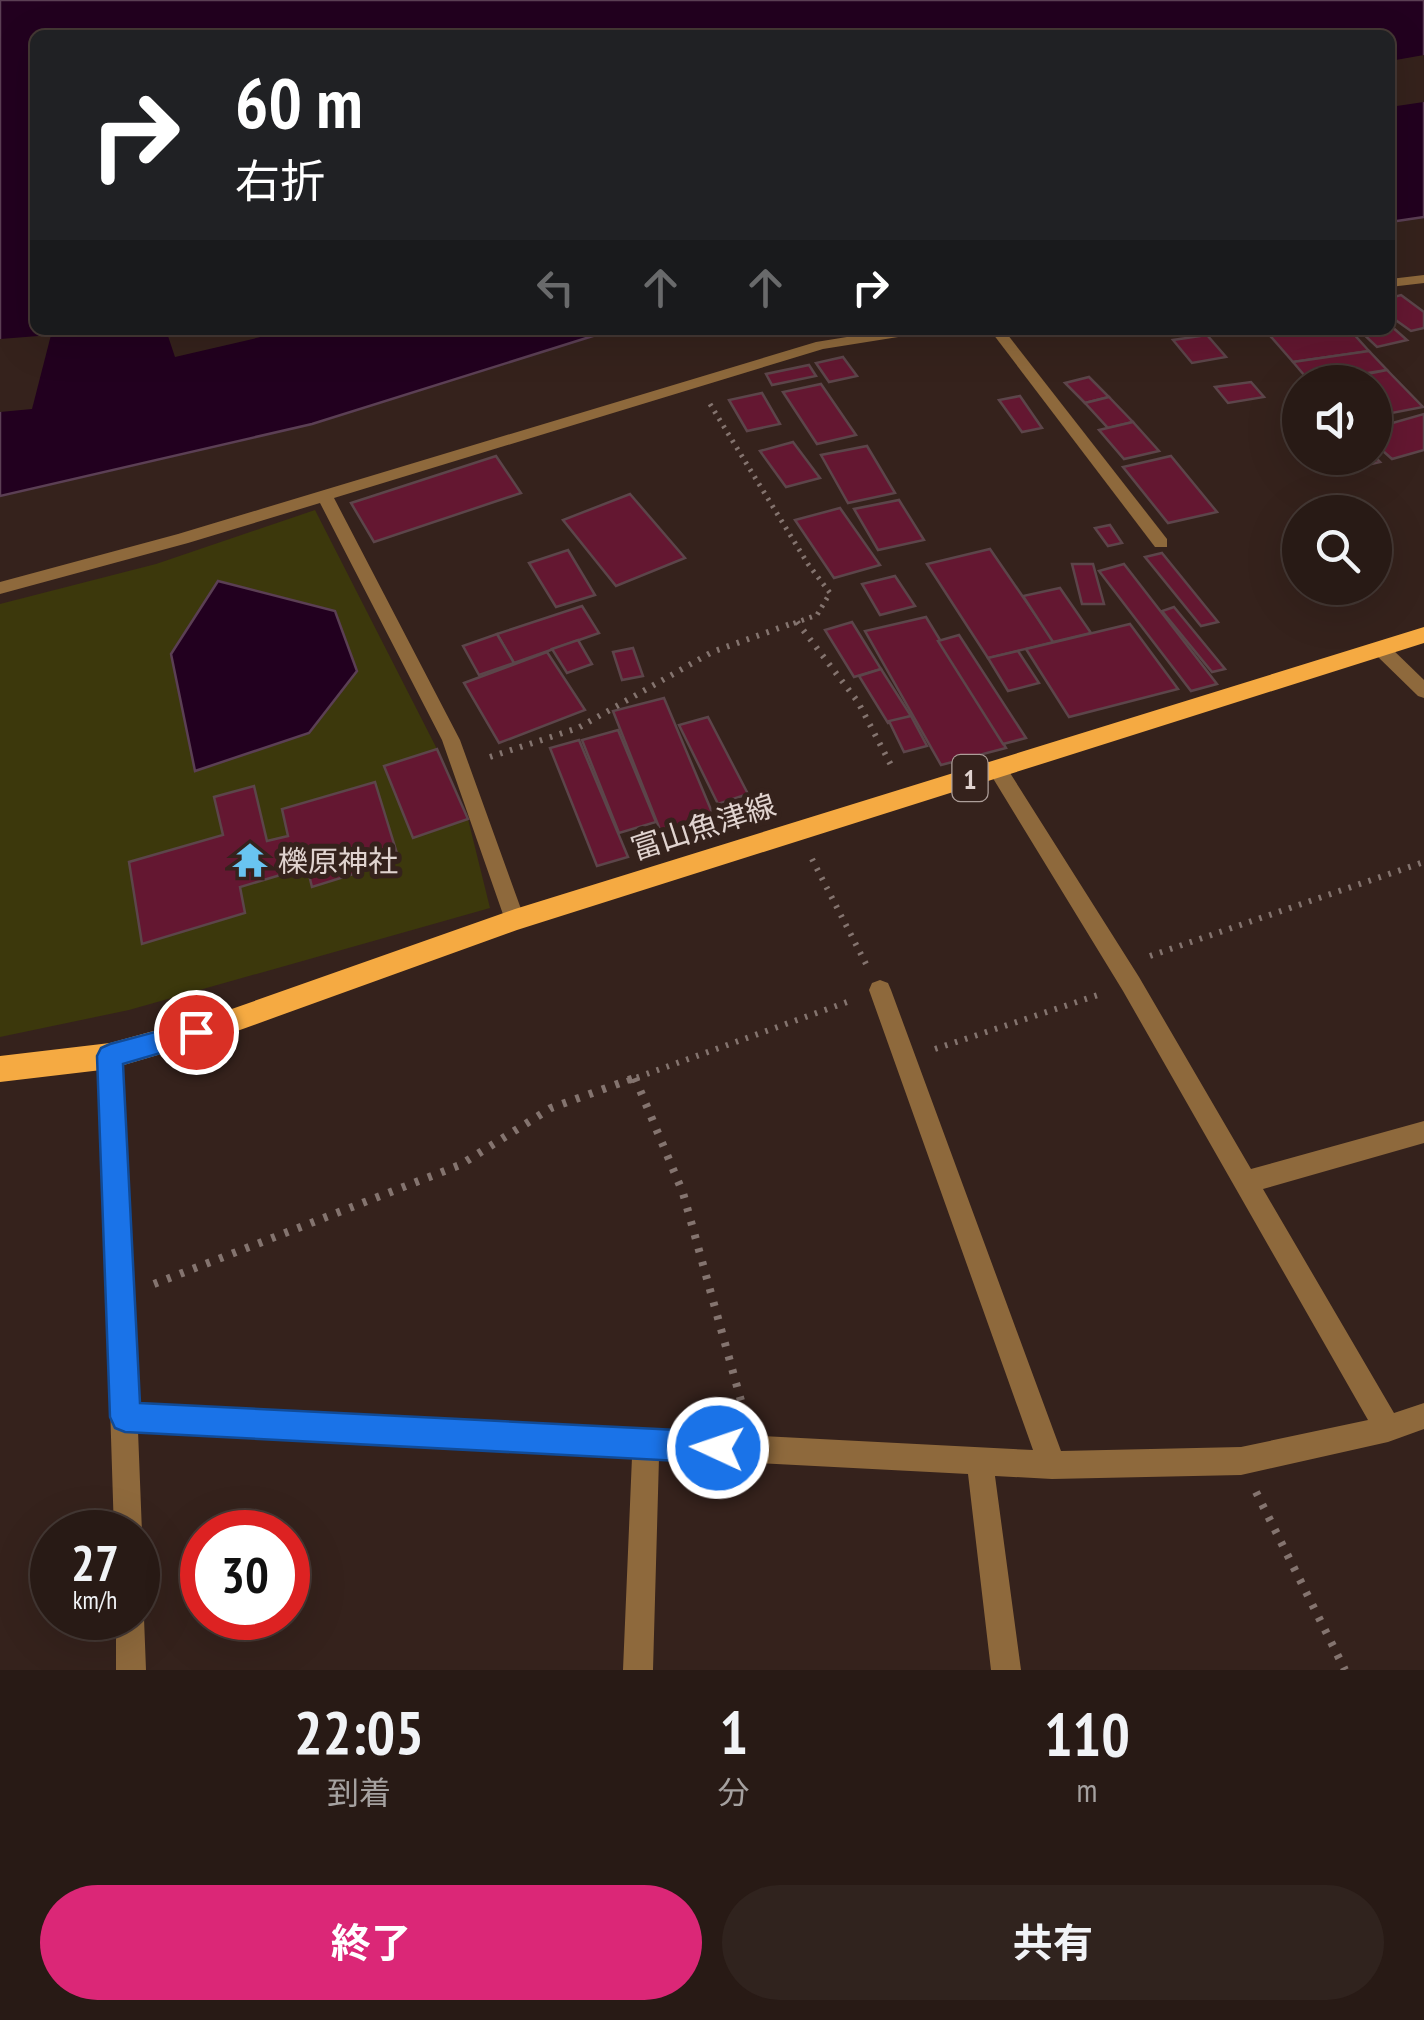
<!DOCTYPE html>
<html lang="ja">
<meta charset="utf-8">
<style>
:root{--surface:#281a15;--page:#30231e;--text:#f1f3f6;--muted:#a5a1a0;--line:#443834;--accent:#db2777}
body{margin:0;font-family:"PT Sans Narrow","Noto Sans JP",sans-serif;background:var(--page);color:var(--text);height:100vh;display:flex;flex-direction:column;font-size:38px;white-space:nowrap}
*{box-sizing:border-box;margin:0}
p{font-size:32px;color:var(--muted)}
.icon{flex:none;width:55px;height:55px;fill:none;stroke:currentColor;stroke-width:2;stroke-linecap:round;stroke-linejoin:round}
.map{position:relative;height:1670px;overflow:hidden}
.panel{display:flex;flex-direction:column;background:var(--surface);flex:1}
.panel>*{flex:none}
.hud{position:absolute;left:30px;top:30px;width:1365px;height:305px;border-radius:15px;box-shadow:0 10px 40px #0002,0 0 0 2px var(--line);background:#202124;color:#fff;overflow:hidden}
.buttons{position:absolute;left:1282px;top:365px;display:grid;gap:20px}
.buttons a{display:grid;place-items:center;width:110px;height:110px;border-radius:50%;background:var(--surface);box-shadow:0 10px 40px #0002,0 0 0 2px var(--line);font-size:50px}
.speed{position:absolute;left:30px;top:1510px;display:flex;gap:20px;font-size:50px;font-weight:700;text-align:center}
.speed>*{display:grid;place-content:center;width:130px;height:130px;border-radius:50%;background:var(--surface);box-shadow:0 10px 40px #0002,0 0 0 2px var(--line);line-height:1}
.speed small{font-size:25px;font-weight:400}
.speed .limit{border:15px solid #d22;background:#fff;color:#111}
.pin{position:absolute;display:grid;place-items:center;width:85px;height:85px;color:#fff;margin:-42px;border:5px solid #fff;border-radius:50%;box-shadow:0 2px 10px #0007}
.me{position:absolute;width:110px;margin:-55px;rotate:273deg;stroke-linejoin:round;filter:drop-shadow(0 0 8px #0008)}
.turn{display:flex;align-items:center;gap:35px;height:210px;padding:0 40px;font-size:45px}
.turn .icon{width:130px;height:130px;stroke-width:2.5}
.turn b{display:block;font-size:70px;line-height:85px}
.lanes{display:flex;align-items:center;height:95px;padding:0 40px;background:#0003;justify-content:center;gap:50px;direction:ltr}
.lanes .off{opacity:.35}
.eta{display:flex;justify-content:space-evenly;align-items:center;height:170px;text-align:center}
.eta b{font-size:60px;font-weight:700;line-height:70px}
.cta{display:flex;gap:20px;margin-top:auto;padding:20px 40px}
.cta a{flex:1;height:115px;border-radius:60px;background:var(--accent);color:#fff;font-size:40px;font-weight:700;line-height:115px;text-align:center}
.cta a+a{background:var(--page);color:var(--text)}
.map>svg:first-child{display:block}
.green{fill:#3c380c}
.water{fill:#22001f;stroke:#5b3f54;stroke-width:2.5}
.pier{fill:#35221c}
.building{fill:#641731;stroke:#5c454a;stroke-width:2.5}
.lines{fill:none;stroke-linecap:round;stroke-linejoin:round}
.path-far2{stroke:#84746f;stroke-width:5;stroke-dasharray:2.5 6;stroke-linecap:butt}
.path-far1{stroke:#84746f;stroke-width:6;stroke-dasharray:2.5 8;stroke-linecap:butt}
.path{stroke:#84746f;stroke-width:8;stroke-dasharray:4 10;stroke-linecap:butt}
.street{fill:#8e693c;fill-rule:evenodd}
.primary{fill:#f5aa42;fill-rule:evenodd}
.route{fill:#1a73e8;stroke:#114b97;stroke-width:2.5}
.labels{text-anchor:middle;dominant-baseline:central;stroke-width:10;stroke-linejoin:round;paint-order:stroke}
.shield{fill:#35221c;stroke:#ad9e99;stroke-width:2.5}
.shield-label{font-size:28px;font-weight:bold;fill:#e0d3cf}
.street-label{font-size:30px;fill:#e0d3cf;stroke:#35221c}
.poi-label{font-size:30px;fill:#e0d3cf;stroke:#35221c;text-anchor:start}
</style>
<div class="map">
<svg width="1424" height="1670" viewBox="0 0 1424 1670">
<rect width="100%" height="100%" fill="#35221c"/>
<polygon class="green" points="315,510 437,749 468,819 490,908 129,1010 0,1037 0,604 156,564"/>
<g class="water">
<polygon points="0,0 1424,0 1424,217 1390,222 1390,35 35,35 35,330 612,330 312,424 0,496"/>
<polygon points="218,581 335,611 357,671 309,733 195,771 171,654"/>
</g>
<g class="pier">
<polygon points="1424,55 1424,102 1390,107 1390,61"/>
<polygon points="166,330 291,330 175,357"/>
<polygon points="51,335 32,409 0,412 0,339"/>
</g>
<g class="building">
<polygon points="1401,295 1424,312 1424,328 1411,331 1390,316 1390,298"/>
<polygon points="1390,325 1407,340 1377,347 1359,330 1390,330"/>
<polygon points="1265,330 1350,330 1369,351 1293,362"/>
<polygon points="1207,335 1226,357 1192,363 1173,340"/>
<polygon points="1369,351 1387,370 1310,382 1293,362"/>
<polygon points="843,357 857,376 829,382 816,363"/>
<polygon points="809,365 816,376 772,385 766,374"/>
<polygon points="1387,370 1423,407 1392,413 1375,395 1375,382 1363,382 1357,376"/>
<polygon points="1089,377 1109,397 1085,403 1065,383"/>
<polygon points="1251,382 1264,397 1228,403 1215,387"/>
<polygon points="821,384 856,435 817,444 783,392"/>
<polygon points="762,393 780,424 747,431 729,400"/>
<polygon points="1020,396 1042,428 1022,432 999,400"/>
<polygon points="1109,397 1133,422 1108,428 1085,403"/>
<polygon points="1424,414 1424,450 1392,459 1375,444 1375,428"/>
<polygon points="1133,422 1159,451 1124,459 1099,430"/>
<polygon points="793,442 820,478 786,487 760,451"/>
<polygon points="867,446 895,493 848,503 821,455"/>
<polygon points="496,456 521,493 374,542 351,503"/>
<polygon points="1171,456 1217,512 1168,523 1123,467"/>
<polygon points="1375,457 1380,462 1353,468 1344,458"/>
<polygon points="630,494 685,558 616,586 563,520"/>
<polygon points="899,500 924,540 878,550 854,509"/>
<polygon points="840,508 880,565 834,578 795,520"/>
<polygon points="1110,525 1122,543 1108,546 1095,528"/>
<polygon points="990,549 1054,642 988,658 927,564"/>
<polygon points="568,550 595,595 556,607 529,563"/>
<polygon points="1162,553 1218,622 1201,626 1145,557"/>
<polygon points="1072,564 1093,564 1104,604 1082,604"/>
<polygon points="1124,564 1217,684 1191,691 1099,571"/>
<polygon points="895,576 915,606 880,615 862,584"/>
<polygon points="1060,588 1091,633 1053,642 1023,596"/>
<polygon points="582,606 599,633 514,663 497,634"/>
<polygon points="1174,607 1225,669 1212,672 1162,611"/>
<polygon points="926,617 1006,748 941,765 865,631"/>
<polygon points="852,622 881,669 854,677 825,630"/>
<polygon points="1130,624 1178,689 1069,717 1026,649"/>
<polygon points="497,634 514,663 479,675 463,646"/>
<polygon points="959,635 1026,738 1003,744 938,641"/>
<polygon points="578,640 592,664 567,673 552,649"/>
<polygon points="633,648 643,676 622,680 613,652"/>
<polygon points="1018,651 1039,683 1008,691 988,658"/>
<polygon points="547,652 585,710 499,743 464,683"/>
<polygon points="881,669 911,716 888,723 859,676"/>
<polygon points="664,698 722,836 668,850 613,711"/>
<polygon points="911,716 927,746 904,752 889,721"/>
<polygon points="708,717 748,794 718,804 679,725"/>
<polygon points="618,730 656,822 619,833 582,740"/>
<polygon points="579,740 628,857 597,866 550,748"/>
<polygon points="437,749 468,819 413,838 384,766"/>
<polygon points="375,782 399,860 312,887 307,867 240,887 245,913 142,944 129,862 223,835 214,797 254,786 267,841 288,836 282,809"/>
</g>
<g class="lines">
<polyline class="path-far2" points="710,404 808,564 830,593 817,615 789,625"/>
<g class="path-far1">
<polyline points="797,622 858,702 893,769"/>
<polyline points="490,757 578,728 712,652 796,622"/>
<polyline points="812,859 866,964"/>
<polyline points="1150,956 1424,862"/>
<polyline points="935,1049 1098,995"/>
<polyline points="627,1081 850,1001"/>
</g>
<g class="path">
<polyline points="635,1078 683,1193 745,1415"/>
<polyline points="154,1284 460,1165 551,1108 634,1078"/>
<polyline points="1256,1492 1345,1670"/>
</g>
<g class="street">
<polygon points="1424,275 1424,283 1390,287 1390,279"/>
<polygon points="890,330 924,330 917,334 823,349 334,498 460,740 525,920 522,926 515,929 508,926 505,920 442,740 320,503 188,543 0,594 0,582 178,534 816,342"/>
<polygon points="990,330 1004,330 1167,539 1167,547 1155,547"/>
<polygon points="1381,643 1387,644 1424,680 1424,698 1418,696 1375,654 1372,649 1375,644"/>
<polygon points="998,762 1005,765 1139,977 1251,1169 1424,1121 1424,1143 1263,1189 1394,1413 1424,1403 1424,1429 1388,1442 1241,1475 1052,1479 995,1476 1021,1670 991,1670 968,1474 659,1458 653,1670 623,1670 632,1457 138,1431 142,1532 138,1542 138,1532 114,1532 99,1056 102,1049 110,1046 118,1049 121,1056 136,1404 1033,1450 869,990 872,983 880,980 888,983 891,990 1061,1451 1241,1447 1368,1420 1123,991 991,775 988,770 991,765"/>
<polygon points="138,1607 144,1618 146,1670 116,1670 116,1618 138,1618"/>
</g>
<polygon class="primary" points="1424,627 1424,643 517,930 226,1035 110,1069 0,1082 0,1056 110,1043 226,1011 515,909"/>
</g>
<polygon class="route" points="196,1021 205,1024 208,1032 205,1040 123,1064 140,1403 718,1432 729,1437 734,1448 729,1458 718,1463 125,1432 115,1428 110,1417 97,1056 101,1048 110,1044"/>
<defs>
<symbol id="temple-bare" viewBox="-9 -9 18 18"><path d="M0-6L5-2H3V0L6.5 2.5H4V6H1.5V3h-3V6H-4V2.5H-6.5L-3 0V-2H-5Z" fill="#69c4f0" stroke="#35221c" stroke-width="2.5" paint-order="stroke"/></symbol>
</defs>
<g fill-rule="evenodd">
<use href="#temple-bare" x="225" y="835" width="50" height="50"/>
</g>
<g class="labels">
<rect class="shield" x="952.5" y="755" width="35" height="46" rx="8"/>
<g class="shield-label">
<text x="970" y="778">1</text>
</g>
<g class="street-label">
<text transform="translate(703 826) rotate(-18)">富山魚津線</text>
</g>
<g class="poi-label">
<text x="278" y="860">櫟原神社</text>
</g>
</g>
</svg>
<div class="buttons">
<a><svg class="icon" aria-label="sound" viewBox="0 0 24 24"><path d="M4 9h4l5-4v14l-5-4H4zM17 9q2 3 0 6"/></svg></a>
<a><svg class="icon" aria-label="search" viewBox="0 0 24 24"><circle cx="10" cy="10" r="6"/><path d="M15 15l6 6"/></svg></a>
</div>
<div class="speed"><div>27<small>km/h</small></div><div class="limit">30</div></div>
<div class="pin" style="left:196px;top:1032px;background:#d93025"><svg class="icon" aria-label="arrive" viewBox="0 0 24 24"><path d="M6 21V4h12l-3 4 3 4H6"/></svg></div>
<svg class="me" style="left:718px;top:1448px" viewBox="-20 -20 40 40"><circle r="17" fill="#1a73e8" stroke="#fff" stroke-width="3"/><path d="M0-11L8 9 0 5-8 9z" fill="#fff"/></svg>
<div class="hud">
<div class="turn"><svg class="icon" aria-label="right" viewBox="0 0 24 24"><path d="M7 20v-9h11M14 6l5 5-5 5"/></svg><div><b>60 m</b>右折</div></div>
<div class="lanes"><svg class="icon off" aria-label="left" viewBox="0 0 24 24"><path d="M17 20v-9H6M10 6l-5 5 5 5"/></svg><svg class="icon off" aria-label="ahead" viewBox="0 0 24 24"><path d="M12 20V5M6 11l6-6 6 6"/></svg><svg class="icon off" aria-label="ahead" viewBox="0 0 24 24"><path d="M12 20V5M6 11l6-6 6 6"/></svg><svg class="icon" aria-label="right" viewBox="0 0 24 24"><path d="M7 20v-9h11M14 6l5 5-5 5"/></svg></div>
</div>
</div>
<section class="panel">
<div class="eta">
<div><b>22:05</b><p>到着</p></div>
<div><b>1</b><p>分</p></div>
<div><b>110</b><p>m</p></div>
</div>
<div class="cta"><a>終了</a><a>共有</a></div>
</section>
